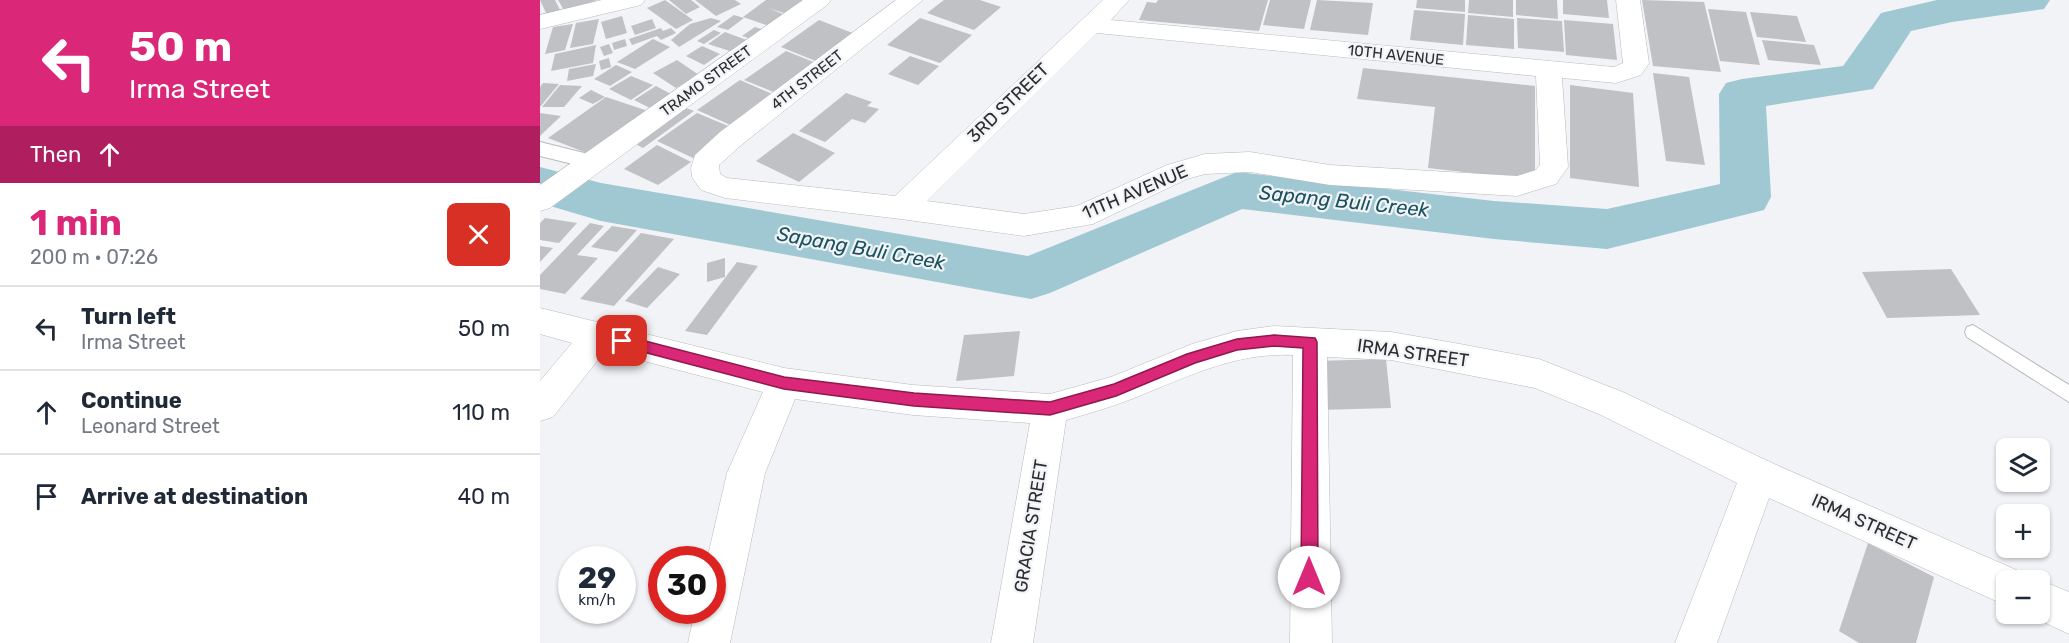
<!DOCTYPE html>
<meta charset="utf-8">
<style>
:root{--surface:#fff;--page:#f2f2f3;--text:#1f2937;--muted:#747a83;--line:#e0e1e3;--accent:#db2777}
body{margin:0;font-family:Rubik,sans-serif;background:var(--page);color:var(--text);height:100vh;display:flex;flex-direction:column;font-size:22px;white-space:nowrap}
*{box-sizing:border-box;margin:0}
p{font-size:20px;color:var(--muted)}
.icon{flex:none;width:33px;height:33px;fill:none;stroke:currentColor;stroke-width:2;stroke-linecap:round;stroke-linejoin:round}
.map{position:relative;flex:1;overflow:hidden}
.drawer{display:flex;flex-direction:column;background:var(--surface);width:540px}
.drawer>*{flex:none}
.banner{background:#db2777;color:#fff;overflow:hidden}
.tools{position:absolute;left:1456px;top:438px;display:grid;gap:12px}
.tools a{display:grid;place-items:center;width:54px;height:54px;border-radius:9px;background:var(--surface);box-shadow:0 2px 4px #0004;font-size:30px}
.speed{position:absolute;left:18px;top:546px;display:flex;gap:12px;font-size:30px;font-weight:700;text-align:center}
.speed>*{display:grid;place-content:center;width:78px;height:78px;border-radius:50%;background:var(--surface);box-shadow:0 2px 4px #0004;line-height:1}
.speed small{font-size:15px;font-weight:400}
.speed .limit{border:9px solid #d22;background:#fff;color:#111}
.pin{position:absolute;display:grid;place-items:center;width:51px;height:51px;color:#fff;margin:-26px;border-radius:12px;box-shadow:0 3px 9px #0006}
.me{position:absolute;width:66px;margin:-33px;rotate:0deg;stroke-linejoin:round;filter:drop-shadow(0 0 4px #0008)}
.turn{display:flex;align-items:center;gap:21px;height:126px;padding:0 30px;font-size:27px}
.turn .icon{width:78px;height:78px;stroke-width:2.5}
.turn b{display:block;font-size:42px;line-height:51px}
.then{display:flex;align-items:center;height:57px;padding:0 30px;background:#0003;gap:12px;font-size:22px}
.round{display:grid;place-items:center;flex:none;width:63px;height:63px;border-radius:9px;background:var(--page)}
.overview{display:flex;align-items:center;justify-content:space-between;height:102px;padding:0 30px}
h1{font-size:36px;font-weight:700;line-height:45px;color:var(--accent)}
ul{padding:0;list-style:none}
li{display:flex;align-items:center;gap:18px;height:84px;padding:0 30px;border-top:2px solid var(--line)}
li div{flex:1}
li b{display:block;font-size:22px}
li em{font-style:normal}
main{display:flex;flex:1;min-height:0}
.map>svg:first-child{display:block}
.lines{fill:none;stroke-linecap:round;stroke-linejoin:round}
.river{fill:#9fc8d3;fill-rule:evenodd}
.building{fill:#bfc1c4}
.service-casing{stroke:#b7b9bc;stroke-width:2}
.pedestrian-casing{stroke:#b7b9bc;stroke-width:2}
.minor-casing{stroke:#b7b9bc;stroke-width:1}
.service{fill:#fff;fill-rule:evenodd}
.pedestrian{fill:#fff;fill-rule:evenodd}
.minor{fill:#fff;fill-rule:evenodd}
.route{fill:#db2777;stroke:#8e194d;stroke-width:1.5}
.labels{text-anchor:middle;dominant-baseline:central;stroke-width:4.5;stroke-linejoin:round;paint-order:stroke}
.far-street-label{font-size:15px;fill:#2c2d2e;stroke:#f1f3f6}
.street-label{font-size:18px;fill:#2c2d2e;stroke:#f1f3f6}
.water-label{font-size:20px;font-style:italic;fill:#1a535f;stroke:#f1f3f6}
</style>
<main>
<section class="drawer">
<div class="banner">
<div class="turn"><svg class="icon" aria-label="left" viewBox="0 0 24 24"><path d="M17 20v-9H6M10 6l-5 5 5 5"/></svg><div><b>50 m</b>Irma Street</div></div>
<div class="then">Then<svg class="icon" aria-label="ahead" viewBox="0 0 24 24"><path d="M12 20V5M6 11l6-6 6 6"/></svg></div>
</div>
<div class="overview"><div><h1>1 min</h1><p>200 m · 07:26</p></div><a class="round" style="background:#d93025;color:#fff"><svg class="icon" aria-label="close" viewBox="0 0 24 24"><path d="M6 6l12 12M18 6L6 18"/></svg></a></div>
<ul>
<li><svg class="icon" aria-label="left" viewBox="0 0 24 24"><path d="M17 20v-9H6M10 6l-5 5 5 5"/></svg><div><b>Turn left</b><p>Irma Street</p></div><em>50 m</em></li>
<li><svg class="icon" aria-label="ahead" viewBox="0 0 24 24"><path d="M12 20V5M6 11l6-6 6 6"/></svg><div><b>Continue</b><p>Leonard Street</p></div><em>110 m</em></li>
<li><svg class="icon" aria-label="arrive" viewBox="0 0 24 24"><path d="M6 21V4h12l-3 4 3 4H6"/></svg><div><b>Arrive at destination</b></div><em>40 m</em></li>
</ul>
</section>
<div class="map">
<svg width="1529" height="643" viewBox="0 0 1529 643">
<rect width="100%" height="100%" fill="#f1f3f6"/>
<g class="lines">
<polygon class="river" points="1397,0 1510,0 1504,9 1412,22 1371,31 1333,89 1226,106 1231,197 1224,210 1067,249 954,239 702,209 510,293 491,299 61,221 0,203 0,167 61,183 488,256 697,172 954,201 1067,209 1180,184 1179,94 1186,83 1202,79 1303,66 1341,13"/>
</g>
<g class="building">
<polygon points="0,0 15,0 20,10 7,15"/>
<polygon points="18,0 57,0 25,12"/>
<polygon points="125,0 153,20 136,29 107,8"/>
<polygon points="129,0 151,0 160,7 146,14"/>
<polygon points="155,0 195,0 201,4 176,16"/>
<polygon points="226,0 266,0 247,14 228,8 248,16 232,27 203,17"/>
<polygon points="404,0 440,0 461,7 434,30 387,13"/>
<polygon points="618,0 728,0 719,31 599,20 607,2 616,3"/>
<polygon points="730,0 771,0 764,29 723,25"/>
<polygon points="777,0 833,3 828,35 770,30"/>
<polygon points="877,0 925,0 925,12 876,8"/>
<polygon points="929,0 973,0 973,17 928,13"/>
<polygon points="976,0 1017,0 1018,19 976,15"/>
<polygon points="1023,0 1067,0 1069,18 1023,14"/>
<polygon points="1102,0 1164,2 1181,72 1113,66"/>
<polygon points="1168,9 1206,12 1220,65 1180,61"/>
<polygon points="874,10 925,14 923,45 870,40"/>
<polygon points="1210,12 1257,16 1266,42 1217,37"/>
<polygon points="194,15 204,18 188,30 177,27"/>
<polygon points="928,15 974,19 974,49 926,45"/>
<polygon points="82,16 87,33 66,39 61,22"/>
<polygon points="171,18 181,21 139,47 131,40 150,24"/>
<polygon points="380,18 432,35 400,63 347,45"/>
<polygon points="977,18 1022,21 1024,52 978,48"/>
<polygon points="59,19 53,44 30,48 36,23"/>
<polygon points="112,19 116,28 95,35 91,26"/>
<polygon points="279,20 315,34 278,62 241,47"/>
<polygon points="1024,20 1073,24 1077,60 1026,55"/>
<polygon points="33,24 25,50 5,54 13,27"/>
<polygon points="215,27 230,32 218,41 202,36"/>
<polygon points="121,28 123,31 131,28 136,33 121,40 117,36 92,45 89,39"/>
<polygon points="174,30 181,33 164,44 157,41"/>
<polygon points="185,32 212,42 196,53 168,44"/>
<polygon points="85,39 87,46 74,50 72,43"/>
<polygon points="113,39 130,47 95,69 77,62"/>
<polygon points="1222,40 1274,45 1281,65 1228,60"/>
<polygon points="69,44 73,53 64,56 60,47"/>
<polygon points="56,45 53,63 11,71 15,54"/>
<polygon points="162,46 180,54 164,65 146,56"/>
<polygon points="246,51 281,65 241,95 204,80"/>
<polygon points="370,56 399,66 378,85 348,74"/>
<polygon points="69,58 71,67 61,70 59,61"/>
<polygon points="137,60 159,75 136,88 113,73"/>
<polygon points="56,64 53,76 27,81 29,69"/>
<polygon points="76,65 92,72 70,86 54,79"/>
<polygon points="823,68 995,86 995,180 888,168 895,107 817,99"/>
<polygon points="1113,73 1149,77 1165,165 1126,161"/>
<polygon points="91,76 113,85 91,100 69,89"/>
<polygon points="200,80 239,97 197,128 157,110"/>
<polygon points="3,83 19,84 0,107 0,87"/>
<polygon points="20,85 42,86 24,107 2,107"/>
<polygon points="1030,85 1093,93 1099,187 1030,178"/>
<polygon points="116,86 131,94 110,108 94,100"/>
<polygon points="51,90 65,97 53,104 39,98"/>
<polygon points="306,93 332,102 327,106 339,109 325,123 312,119 285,142 259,131"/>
<polygon points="66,97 111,112 52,155 8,138"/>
<polygon points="141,106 154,111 103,148 90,141"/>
<polygon points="0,113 21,116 0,136"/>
<polygon points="157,113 193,128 153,158 117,141"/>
<polygon points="253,133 295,153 259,182 216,161"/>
<polygon points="117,145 151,162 118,185 84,169"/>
<polygon points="5,218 37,223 19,243 0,240 0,223"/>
<polygon points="50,223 64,226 37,255 58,258 25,294 0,289 0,275"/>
<polygon points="72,226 97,230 77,252 51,247"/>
<polygon points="101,233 134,239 74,306 40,299"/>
<polygon points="0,246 13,248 0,262"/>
<polygon points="185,258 185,277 167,282 167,263"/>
<polygon points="197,262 218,266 167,335 145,331"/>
<polygon points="118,267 140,274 107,308 85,301"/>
<polygon points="1411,269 1440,315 1347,318 1322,272"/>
<polygon points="480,331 474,376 416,381 424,335"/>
<polygon points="846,359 851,408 778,410 775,361"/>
<polygon points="1328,543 1394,577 1376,643 1319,643 1299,631"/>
</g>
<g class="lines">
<defs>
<polygon id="service" points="1433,325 1529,385 1529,402 1427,337 1425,332 1427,327"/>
<polygon id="pedestrian" points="0,142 60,157 63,162 60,167 53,169 0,156"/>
<g id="minor">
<polygon points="62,0 105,0 101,5 0,29 0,15"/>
<polygon points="263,0 291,0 287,5 10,208 0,211 0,185"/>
<path d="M 356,0 L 383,0 L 200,146 L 179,165 L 180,174 L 187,178 L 355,196 L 563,0 L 589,0 L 571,20 L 1074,67 L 1083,63 L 1076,0 L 1100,0 L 1109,63 L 1101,75 L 1076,83 L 1022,78 L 1028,167 L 1016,184 L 977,196 L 790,185 L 710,172 L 665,174 L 647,179 L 553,224 L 484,236 L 361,219 L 185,198 L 161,190 L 152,177 L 151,168 L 155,155 L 180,132 ZM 557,33 L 996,76 L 1000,165 L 996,170 L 977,176 L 790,165 L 710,152 L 665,154 L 627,165 L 537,206 L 484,214 L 387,201 Z"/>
<path d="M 0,308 L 244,368 L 373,385 L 510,394 L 571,377 L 652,344 L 697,331 L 734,326 L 851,332 L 920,344 L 999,359 L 1085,393 L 1232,463 L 1481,572 L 1485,580 L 1467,580 L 1467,606 L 1229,498 L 1177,643 L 1135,643 L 1197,483 L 1061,415 L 995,388 L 851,360 L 787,357 L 792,643 L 750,643 L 753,355 C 693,352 643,379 589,400 C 568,408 547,414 526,420 L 493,643 L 451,643 L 490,423 L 373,415 L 255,399 L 225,473 L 190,643 L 148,643 L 155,610 L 172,610 L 172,560 L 167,560 L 187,473 L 223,392 L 65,351 L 13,417 L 0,421 L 0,381 L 32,343 L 0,334 Z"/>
<polygon points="1498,580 1500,580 1529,592 1529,634 1486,614 1500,614 1500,580"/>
</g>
</defs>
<use href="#service" class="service-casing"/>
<use href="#pedestrian" class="pedestrian-casing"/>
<use href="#minor" class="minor-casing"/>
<use href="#service" class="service"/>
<use href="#pedestrian" class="pedestrian"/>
<use href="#minor" class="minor"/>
</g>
<polygon class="route" points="82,335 244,377 374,393 510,402 574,384 647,354 697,339 734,335 775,338 777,342 778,577 775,583 769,585 763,583 761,577 763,348 734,346 697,350 655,363 576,396 510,415 374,406 244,389 77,345 75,341 77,337"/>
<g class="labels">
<g class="far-street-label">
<text transform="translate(856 55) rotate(6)">10TH AVENUE</text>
<text transform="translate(267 80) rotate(-38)">4TH STREET</text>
<text transform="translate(166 81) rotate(-36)">TRAMO STREET</text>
</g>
<g class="street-label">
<text transform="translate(468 103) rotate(-44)">3RD STREET</text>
<text transform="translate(595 192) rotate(-23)">11TH AVENUE</text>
<text transform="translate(873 353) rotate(8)">IRMA STREET</text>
<text transform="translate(1324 522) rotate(24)">IRMA STREET</text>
<text transform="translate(491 526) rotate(-81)">GRACIA STREET</text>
</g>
<g class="water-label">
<text transform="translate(804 201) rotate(6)">Sapang Buli Creek</text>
<text transform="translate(321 248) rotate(10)">Sapang Buli Creek</text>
</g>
</g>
</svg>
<div class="tools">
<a><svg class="icon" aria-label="layers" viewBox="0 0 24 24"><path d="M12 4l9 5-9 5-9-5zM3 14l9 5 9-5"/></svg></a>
<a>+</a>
<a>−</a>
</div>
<div class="speed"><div>29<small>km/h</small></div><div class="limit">30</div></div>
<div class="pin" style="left:82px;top:341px;background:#d93025"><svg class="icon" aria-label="arrive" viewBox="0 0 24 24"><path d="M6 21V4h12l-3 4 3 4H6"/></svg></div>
<svg class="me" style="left:769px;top:577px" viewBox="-20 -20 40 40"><circle r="19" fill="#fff"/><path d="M0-13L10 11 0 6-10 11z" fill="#db2777"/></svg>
</div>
</main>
